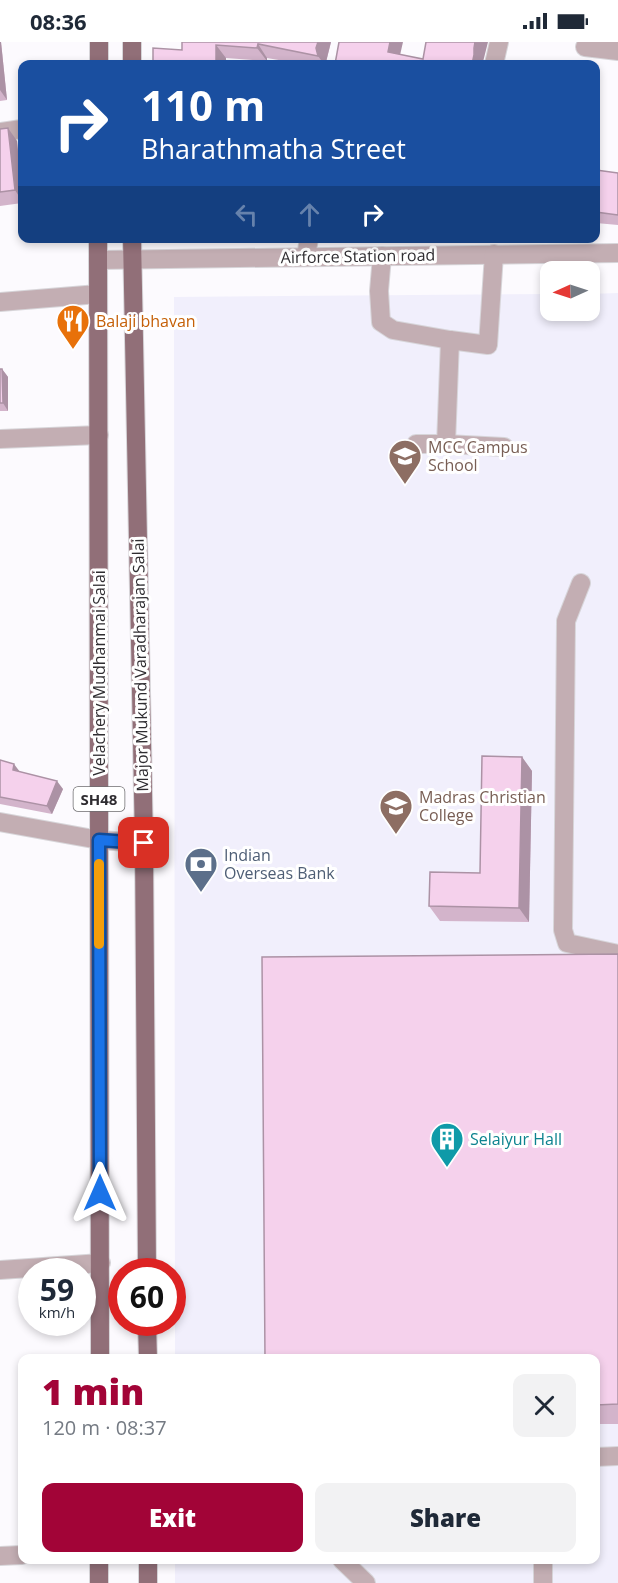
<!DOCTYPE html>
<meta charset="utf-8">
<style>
:root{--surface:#fff;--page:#f2f2f3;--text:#1f2937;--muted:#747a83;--accent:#a20437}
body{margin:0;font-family:"Open Sans",sans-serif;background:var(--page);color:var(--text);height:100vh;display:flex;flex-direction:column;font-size:22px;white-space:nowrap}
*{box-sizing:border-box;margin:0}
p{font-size:20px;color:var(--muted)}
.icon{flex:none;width:33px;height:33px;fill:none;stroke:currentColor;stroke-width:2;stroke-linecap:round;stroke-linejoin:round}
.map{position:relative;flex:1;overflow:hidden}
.details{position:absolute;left:18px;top:1312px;width:582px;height:210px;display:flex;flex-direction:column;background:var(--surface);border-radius:12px;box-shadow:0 3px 9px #0003}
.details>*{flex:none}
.hud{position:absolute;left:18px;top:18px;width:582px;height:183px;border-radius:12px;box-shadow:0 3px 9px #0003;background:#1a4fa0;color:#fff;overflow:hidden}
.needle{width:39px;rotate:267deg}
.fabs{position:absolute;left:540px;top:219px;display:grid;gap:12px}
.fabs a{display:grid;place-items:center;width:60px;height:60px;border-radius:12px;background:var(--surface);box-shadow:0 3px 9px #0003;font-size:30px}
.speed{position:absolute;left:18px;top:1216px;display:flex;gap:12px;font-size:30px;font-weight:700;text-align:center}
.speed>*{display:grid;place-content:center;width:78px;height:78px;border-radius:50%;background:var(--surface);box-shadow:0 3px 9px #0003;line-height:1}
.speed small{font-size:15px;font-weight:400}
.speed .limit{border:9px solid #d22;background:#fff;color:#111}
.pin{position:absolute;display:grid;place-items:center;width:51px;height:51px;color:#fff;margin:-26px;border-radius:12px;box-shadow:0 3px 9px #0006}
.me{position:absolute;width:66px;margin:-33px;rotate:0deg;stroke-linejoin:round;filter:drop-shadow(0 0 4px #0008)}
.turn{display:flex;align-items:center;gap:21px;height:126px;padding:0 24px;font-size:27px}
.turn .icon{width:78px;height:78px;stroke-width:2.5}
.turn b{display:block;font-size:42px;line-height:51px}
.lanes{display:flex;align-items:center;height:57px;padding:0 24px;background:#0003;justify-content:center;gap:30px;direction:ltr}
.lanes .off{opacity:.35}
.round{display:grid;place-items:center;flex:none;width:63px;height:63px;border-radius:12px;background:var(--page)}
.head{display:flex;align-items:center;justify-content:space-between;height:102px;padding:0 24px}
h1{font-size:36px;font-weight:800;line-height:45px;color:var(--accent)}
.action{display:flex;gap:12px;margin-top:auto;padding:12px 24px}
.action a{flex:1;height:69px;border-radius:12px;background:var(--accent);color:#fff;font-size:24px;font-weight:800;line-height:69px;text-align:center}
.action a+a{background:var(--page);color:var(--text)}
.status{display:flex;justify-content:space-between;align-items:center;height:42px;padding:0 30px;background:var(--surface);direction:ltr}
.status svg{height:16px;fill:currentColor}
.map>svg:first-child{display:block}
.education{fill:#f1effc}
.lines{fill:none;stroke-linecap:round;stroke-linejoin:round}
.minor-casing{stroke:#d7d5d9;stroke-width:20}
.major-casing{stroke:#d7d5d9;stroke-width:20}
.minor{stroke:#c3aeb3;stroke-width:18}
.major{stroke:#916f78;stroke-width:18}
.wall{fill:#d3b4cb}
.shaded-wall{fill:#ac92a5}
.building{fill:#f5d1ec;stroke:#ac92a5;stroke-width:1.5}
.route-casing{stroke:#114b97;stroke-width:15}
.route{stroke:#1a73e8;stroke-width:10}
.slow{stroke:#f59e0b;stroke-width:10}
.labels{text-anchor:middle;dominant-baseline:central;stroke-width:6;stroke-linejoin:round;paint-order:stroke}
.shield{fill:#fff;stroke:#6d6c6f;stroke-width:1.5}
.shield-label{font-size:15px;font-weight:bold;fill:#2f2d31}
.street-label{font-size:16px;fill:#2f2d31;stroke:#fff}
.food-label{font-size:16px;fill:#c56008;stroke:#fff;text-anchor:start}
.education-label{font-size:16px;fill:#785e54;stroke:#fff;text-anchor:start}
.service-label{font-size:16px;fill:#4e5e75;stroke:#fff;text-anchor:start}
.culture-label{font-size:16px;fill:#0d838f;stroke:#fff;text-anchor:start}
</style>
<div class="status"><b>08:36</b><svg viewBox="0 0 49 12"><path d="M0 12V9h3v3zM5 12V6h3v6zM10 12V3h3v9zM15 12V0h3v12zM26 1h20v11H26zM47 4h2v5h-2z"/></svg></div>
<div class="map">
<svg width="618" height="1541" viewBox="0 0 618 1541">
<rect width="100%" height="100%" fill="#fcfafe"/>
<polygon class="education" points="618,251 618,1541 175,1541 175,1518 596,1518 596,1317 175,1317 174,255 550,252 550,268 590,268 590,252"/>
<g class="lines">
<defs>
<g id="minor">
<polyline points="585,5 618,9"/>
<polyline points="494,22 499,0"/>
<polyline points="0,90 22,87"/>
<polyline points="382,214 379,249 381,280 393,288 450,298"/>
<polyline points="306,215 309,196"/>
<polyline points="98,218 618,211"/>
<polyline points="0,260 98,252"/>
<polyline points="0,397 99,393"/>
<polyline points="416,402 446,402 450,298 488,303 494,212"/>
<polyline points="446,402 504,405"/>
<polyline points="581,541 566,579 563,888 567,901 618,912"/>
<polyline points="0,780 99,798 144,801"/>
<polyline points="0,1228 101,1221"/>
<polyline points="596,1415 618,1414"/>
<polyline points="0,1514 22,1513"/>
<polyline points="342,1518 366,1541"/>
<polyline points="543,1541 543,1518"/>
</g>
<g id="major">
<polyline points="99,22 99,0"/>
<polyline points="132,22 132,0"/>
<polyline points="98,196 100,1317"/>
<polyline points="132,196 144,801 147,1230"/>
<polyline points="147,1281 148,1317"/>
<polyline points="99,1541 99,1518"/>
<polyline points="148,1541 148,1518"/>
</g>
</defs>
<use href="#minor" class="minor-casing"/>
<use href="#major" class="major-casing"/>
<use href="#minor" class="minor"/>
<use href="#major" class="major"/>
</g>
<g class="wall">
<polygon points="0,0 1,0 7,58 0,59"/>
<polygon points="182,0 331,0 326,20 326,22 302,22 267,16 267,19 226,16 182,8"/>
<polygon points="0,87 17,99 22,150 22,161 0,164"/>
<polygon points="596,128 618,131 618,183 596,181"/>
<polygon points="0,327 2,327 8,335 8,369 0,369"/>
<polygon points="522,715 532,729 529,880 440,879 429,864 480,831"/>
<polygon points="0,718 20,730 63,747 52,772 0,762"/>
<polygon points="618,912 618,1382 596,1382 596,1317"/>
</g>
<g class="shaded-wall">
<polygon points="0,0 1,0 7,58 0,48"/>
<polygon points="318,0 331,0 326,20 326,22 324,22 318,14 316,6"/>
<polygon points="390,0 403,0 398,22 388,10"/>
<polygon points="475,0 488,0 483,20 483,22 472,22 474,6"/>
<polygon points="258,2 267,16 267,19 257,6"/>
<polygon points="216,3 226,16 226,22 216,22"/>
<polygon points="8,86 17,99 22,150 22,159 15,148"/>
<polygon points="2,327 8,335 8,369 3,361"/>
<polygon points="522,715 532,729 529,880 519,866"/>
<polygon points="14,722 20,730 13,728"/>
<polygon points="57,739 63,747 52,772 47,764"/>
</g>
<g class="building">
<polygon points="182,0 318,0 316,6 318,14 258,2 257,6 216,3 216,22 153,22 153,6 182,8"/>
<polygon points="339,0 390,0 388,10 423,17 426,0 475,0 474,6 474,13 472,22 335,22"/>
<polygon points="8,86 15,148 0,150 0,87"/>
<polygon points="596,128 618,131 618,173 596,170"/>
<polygon points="0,327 2,327 3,361 0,361"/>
<polygon points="482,714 522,715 519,866 429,864 430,830 480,831"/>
<polygon points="0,718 14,722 13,728 57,739 47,764 0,755"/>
<polygon points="618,912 618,1362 596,1363 596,1317 265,1317 262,915"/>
</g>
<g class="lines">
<defs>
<polyline id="route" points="100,1151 99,798 144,801"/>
</defs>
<use href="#route" class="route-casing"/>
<use href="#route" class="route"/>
<polyline class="slow" points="99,822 99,902"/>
</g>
<defs>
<symbol id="restaurant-pin" viewBox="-11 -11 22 30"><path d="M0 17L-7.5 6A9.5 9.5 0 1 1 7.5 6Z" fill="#e8710a" stroke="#fff"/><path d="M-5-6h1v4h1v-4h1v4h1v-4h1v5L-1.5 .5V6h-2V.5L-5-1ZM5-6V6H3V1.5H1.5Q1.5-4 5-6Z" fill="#fff"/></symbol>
<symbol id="school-pin" viewBox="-11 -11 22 30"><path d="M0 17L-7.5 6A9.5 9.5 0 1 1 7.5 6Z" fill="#8d6e63" stroke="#fff"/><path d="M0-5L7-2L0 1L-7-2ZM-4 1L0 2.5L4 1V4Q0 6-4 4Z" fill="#fff"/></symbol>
<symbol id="university-pin" viewBox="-11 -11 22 30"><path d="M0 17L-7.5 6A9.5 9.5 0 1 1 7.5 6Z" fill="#8d6e63" stroke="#fff"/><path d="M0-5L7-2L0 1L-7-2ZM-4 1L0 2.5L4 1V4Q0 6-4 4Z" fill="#fff"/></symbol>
<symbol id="bank-pin" viewBox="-11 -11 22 30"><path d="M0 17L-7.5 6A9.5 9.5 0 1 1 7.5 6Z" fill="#5c6f8a" stroke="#fff"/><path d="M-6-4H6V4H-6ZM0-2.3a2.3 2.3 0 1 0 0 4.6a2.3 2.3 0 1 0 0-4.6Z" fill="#fff"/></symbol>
<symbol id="building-pin" viewBox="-11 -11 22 30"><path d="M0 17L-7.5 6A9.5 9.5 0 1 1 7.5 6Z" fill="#0f9aa8" stroke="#fff"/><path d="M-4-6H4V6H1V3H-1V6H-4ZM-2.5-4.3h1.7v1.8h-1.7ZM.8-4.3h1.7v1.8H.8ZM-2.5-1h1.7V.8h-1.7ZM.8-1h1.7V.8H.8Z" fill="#fff"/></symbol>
</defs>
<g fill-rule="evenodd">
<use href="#restaurant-pin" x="54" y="260" width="38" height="52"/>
<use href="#school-pin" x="386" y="395" width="38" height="52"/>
<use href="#university-pin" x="377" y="745" width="38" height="52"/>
<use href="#bank-pin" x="182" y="803" width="38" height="52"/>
<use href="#building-pin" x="428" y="1078" width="38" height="52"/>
</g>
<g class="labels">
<rect class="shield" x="73.5" y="745" width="51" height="24" rx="4.5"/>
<g class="shield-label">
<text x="99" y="757">SH48</text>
</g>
<g class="street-label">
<text transform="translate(358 214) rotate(-1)">Airforce Station road</text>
<text transform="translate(140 623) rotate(-91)">Major Mukund Varadharajan Salai</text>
<text transform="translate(99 631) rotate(-90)">Velachery Mudhanmai Salai</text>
</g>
<g class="food-label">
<text x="96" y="279">Balaji bhavan</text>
</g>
<g class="education-label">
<text x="428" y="405">MCC Campus<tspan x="428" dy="18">School</tspan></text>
<text x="419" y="755">Madras Christian<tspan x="419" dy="18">College</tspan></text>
</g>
<g class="service-label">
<text x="224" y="813">Indian<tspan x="224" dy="18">Overseas Bank</tspan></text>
</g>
<g class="culture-label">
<text x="470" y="1097">Selaiyur Hall</text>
</g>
</g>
</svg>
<div class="fabs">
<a><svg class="needle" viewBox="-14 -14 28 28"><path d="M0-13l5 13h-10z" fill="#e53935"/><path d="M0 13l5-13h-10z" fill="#747a83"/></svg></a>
</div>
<div class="speed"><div>59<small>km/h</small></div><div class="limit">60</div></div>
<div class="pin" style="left:144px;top:801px;background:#d93025"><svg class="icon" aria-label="arrive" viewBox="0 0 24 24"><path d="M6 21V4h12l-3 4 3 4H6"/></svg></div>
<svg class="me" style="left:100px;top:1151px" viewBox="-20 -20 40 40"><path d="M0-17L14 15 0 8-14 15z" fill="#1a73e8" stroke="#fff" stroke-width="4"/></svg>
<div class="hud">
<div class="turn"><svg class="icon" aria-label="right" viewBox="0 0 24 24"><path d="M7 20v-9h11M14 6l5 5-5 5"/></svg><div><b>110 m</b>Bharathmatha Street</div></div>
<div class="lanes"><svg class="icon off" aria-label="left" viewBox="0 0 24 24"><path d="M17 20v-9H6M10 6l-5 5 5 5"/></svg><svg class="icon off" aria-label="ahead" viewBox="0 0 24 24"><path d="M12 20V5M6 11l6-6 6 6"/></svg><svg class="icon" aria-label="right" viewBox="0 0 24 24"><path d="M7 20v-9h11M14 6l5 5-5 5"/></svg></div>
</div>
<section class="details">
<div class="head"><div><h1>1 min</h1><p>120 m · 08:37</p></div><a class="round"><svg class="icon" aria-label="close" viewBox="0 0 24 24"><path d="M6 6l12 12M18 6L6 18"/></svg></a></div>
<div class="action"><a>Exit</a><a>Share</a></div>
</section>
</div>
